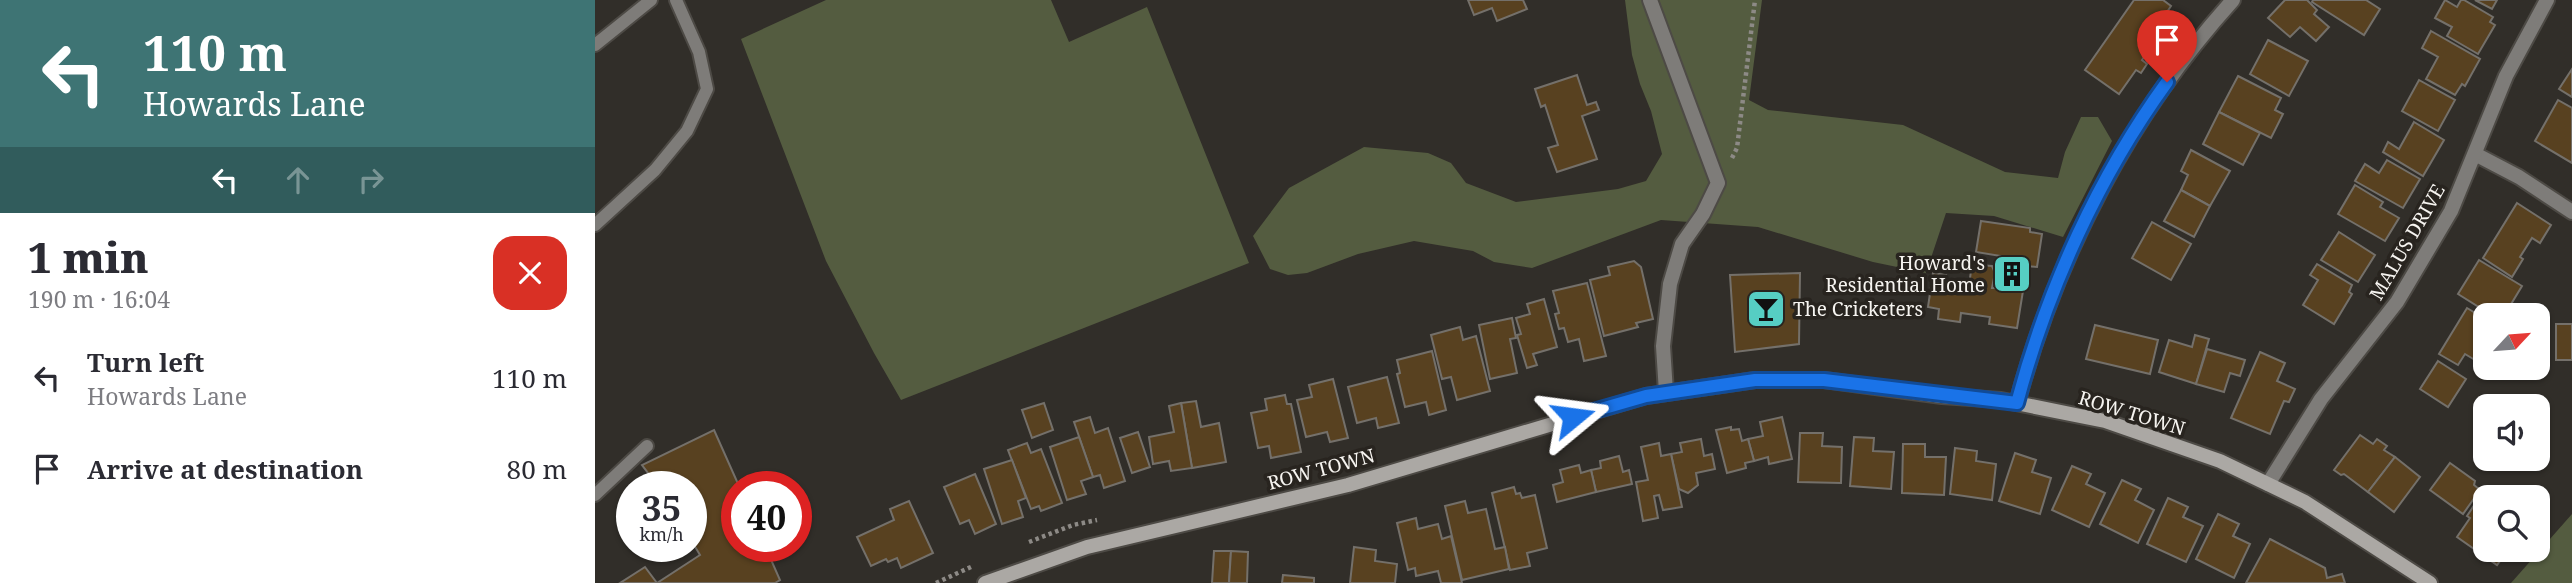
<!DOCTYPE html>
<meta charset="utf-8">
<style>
:root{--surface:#fff;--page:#f7f7f7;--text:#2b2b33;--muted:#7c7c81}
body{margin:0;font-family:"Noto Serif",serif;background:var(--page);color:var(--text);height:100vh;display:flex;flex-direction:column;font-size:26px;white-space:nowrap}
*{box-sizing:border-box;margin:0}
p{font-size:23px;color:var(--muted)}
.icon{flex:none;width:38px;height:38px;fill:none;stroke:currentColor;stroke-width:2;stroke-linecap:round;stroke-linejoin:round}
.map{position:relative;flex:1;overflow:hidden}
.drawer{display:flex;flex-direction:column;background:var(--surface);width:595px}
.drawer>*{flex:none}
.hud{background:#3e7474;color:#fff;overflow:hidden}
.needle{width:46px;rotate:64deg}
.fabs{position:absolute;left:1878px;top:303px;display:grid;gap:14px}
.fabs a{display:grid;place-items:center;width:77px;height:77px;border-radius:14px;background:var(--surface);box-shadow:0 2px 5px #0004;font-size:35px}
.speed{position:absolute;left:21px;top:471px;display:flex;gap:14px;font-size:35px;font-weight:700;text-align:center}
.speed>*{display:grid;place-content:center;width:91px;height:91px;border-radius:50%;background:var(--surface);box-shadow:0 2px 5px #0004;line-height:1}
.speed small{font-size:18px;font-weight:400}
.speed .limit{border:10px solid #d22;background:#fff;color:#111}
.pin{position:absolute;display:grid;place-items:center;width:60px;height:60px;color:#fff;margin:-72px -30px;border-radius:50% 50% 50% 0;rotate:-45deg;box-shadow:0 0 7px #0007}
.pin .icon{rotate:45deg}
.me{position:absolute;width:77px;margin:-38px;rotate:74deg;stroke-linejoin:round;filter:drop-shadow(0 0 5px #0008)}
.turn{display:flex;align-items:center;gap:24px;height:147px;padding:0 28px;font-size:32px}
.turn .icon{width:91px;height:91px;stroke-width:2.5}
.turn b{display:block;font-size:49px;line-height:60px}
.lanes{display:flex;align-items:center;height:66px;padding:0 28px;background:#0003;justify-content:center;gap:35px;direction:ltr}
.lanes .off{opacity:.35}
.round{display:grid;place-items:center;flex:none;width:74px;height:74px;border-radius:21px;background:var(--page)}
.summary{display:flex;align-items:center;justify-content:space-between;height:119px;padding:0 28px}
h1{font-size:42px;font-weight:800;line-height:52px}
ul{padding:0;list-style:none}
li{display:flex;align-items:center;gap:21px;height:91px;padding:0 28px}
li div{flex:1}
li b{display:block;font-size:26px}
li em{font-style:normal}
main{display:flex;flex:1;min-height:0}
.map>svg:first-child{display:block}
.green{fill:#545c40}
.building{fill:#584120;stroke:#74706a;stroke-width:2}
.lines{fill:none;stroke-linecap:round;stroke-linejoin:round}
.lane-casing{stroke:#4d4a45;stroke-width:16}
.street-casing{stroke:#4d4a45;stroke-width:18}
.secondary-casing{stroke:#4d4a45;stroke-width:18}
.path{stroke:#8d8a86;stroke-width:4.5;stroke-dasharray:3.5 3.5;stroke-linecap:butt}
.lane{stroke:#7e7c79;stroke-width:12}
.street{stroke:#7e7c79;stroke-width:14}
.secondary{stroke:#aba8a4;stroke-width:14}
.route-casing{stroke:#114b97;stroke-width:18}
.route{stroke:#1a73e8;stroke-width:12}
.labels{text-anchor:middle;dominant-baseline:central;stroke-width:7;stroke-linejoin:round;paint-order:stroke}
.street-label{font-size:19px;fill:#f6f4f0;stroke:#28241f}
.poi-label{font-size:19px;fill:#f6f4f0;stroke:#28241f;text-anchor:end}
</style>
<main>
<section class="drawer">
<div class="hud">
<div class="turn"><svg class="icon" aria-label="left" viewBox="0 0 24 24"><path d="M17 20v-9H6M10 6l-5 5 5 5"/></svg><div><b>110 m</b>Howards Lane</div></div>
<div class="lanes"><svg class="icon" aria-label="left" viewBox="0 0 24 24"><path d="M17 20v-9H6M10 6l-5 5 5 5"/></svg><svg class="icon off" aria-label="ahead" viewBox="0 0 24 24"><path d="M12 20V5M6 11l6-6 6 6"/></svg><svg class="icon off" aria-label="right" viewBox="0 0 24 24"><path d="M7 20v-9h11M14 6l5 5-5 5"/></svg></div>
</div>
<div class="summary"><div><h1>1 min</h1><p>190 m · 16:04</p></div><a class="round" style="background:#d93025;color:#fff"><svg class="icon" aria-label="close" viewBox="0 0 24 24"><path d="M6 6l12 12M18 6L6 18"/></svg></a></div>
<ul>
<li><svg class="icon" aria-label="left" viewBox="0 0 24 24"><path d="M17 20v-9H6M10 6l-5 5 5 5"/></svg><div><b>Turn left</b><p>Howards Lane</p></div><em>110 m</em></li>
<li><svg class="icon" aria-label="arrive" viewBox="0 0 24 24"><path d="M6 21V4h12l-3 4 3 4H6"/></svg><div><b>Arrive at destination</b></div><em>80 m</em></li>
</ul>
</section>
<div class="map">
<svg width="1977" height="583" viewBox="0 0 1977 583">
<rect width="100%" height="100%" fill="#312e29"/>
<g class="green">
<polygon points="231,0 456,0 474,42 552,7 654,263 306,400 279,353 231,261 146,39"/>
<polygon points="1030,0 1167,0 1154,100 1173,110 1308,125 1410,172 1463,178 1470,152 1486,117 1503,117 1517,141 1468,237 1399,216 1351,213 1331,273 1278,262 1163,227 1066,220 937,268 899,262 878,251 819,241 763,254 712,273 693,275 675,269 658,236 694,188 769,147 833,153 856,163 871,183 921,202 1023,189 1051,181 1067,154 1056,111 1045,84 1037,55"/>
<polygon points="1977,514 1977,583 1916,583"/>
</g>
<g class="building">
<polygon points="873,0 928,0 932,9 902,21 897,8 879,15"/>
<polygon points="1539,0 1568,0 1576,6 1558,33 1563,37 1547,60 1552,64 1546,73 1541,70 1524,94 1490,70"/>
<polygon points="1690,0 1712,0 1722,10 1719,14 1734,27 1721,41 1705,27 1695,37 1673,18"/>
<polygon points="1718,0 1771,0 1785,9 1769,35 1717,2"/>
<polygon points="1850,0 1862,7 1866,0 1869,0 1898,17 1895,22 1900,25 1883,54 1852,36 1857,27 1840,18"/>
<polygon points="1880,0 1902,0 1897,9"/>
<polygon points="1836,31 1885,59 1870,86 1867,84 1860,95 1831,79 1843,57 1827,48"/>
<polygon points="1673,40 1713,61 1694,96 1655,74"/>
<polygon points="1977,69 1977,97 1964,89"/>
<polygon points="982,75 992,105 1001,102 1004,110 987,116 1002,159 962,172 953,148 963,145 950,105 946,107 940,89"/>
<polygon points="1643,76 1686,98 1680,110 1688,114 1676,138 1624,112"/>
<polygon points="1824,80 1860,100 1843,131 1807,111"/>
<polygon points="1963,100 1977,108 1977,163 1940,141"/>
<polygon points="1624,112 1665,133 1648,165 1608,144"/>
<polygon points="1819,122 1849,140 1828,176 1788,152 1793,142 1804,149"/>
<polygon points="1596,150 1635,171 1615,206 1586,190 1593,175 1586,171"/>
<polygon points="1792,160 1825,179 1808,208 1760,181 1770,164 1784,173"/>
<polygon points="1760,185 1788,202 1785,207 1804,218 1790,241 1743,214"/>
<polygon points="1586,190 1615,206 1599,237 1569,221"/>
<polygon points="1922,203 1956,225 1945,243 1937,238 1925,257 1928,259 1917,277 1888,258"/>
<polygon points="1386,221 1435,228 1435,232 1447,234 1442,267 1432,266 1422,328 1394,324 1395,317 1366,313 1365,322 1343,319 1344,309 1333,307 1338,273 1351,275 1350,281 1374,285 1376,271 1383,265 1397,266 1400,273 1397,288 1401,288 1406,256 1381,252"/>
<polygon points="1557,222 1596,244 1576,280 1537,258"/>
<polygon points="1744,232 1780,255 1763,282 1726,260"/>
<polygon points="1884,260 1927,286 1910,314 1899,307 1895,314 1863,294"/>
<polygon points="1039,261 1046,267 1058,319 1041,323 1043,327 1009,336 995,280 1015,275 1013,267"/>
<polygon points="1722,264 1757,285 1754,292 1757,294 1739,324 1708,305 1723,280 1715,275"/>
<polygon points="1205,273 1204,344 1140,352 1135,275"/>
<polygon points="992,283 1011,356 989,361 984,339 973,342 969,328 964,329 960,314 964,313 958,291"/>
<polygon points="949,299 962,347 938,354 942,365 932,368 922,335 926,334 921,318 935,314 932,304"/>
<polygon points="1872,308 1887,317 1889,314 1891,315 1890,366 1870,354 1863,365 1844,354"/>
<polygon points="917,318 921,338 915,339 922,373 895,379 884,325"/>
<rect x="1961" y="324" width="16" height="36"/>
<polygon points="1500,325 1563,340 1555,374 1491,359"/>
<polygon points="865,327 868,340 881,336 895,391 862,400 856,377 847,379 836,335"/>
<polygon points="1600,335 1614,339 1601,384 1564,372 1574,340 1597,347"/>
<polygon points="1612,349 1650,360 1645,376 1635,373 1629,392 1601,384"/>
<polygon points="837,351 851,410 834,415 831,402 810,407 802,374 805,373 802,360"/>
<polygon points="1665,352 1690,363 1682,381 1700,389 1694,402 1689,401 1675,434 1636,418"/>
<polygon points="1843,361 1871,379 1853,407 1825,389"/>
<polygon points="792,377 804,423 783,428 781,418 762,423 753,387"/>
<polygon points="738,379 753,438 735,442 732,432 711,437 702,400 717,397 714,385"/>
<polygon points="690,395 692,404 696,404 706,452 676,458 674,446 663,448 656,413 672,410 670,399"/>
<polygon points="601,401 606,427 624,423 631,462 597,468 586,403"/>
<polygon points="449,403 458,430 437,438 427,410"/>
<polygon points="586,403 597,468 576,471 574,461 558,464 554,437 579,432 574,406"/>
<polygon points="495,417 500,433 513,428 530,481 509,488 505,475 498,477 479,422"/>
<polygon points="1187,417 1197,459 1174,464 1173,457 1159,461 1153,439 1168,436 1165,422"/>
<polygon points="1136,427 1136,430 1144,429 1147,441 1153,439 1159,461 1150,463 1151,468 1132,473 1121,430"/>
<polygon points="119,430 144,486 142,486 142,546 170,546 185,580 180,583 25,583 50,567 62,583 105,555 96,540 96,486 63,486 47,465"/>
<polygon points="543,432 555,467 537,473 525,438"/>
<polygon points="1205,433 1228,433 1227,446 1247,447 1246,483 1203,482"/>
<polygon points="1765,435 1778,444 1782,439 1792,446 1789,450 1800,457 1773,492 1749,474 1746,475 1739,470"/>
<polygon points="484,437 498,477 486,481 491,494 472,500 455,447"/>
<polygon points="1259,437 1279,438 1278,451 1299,452 1296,489 1255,486"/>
<polygon points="1106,439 1109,456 1117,454 1120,469 1101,473 1103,485 1093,493 1084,489 1076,454 1087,452 1085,443"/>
<polygon points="432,443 436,453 446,449 467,503 446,511 444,506 436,509 413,450"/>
<polygon points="1064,443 1066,456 1076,454 1087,507 1068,510 1064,495 1059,496 1063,518 1048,521 1041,482 1053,480 1046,447"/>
<polygon points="1308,444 1330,444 1330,457 1351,457 1349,495 1307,493"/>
<polygon points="1360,448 1382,451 1381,461 1401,464 1397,500 1355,494"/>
<polygon points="1420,453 1441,460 1437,472 1456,478 1445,514 1404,501"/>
<polygon points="1024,456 1028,472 1034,470 1037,484 1001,492 996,470 1006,468 1005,461"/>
<polygon points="1800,457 1825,477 1799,512 1773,492"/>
<polygon points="417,460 431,498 423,501 428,517 407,524 389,469"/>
<polygon points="1855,463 1880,481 1879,485 1885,490 1868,514 1835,490"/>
<polygon points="984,465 986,473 996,470 1001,492 962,502 958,485 968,482 965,470"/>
<polygon points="1477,466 1496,474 1491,484 1510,493 1494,527 1457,510"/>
<polygon points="380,474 401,524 380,534 374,520 365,524 349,487"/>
<polygon points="1527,480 1546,489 1540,500 1559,510 1543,543 1505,524"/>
<polygon points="919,487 921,494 925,493 927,498 940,495 952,548 932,553 935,566 915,570 897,493"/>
<polygon points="1891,493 1896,497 1890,497 1890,550 1913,550 1902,565 1862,537 1875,518 1872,516 1882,501 1885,503"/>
<polygon points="1573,498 1593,507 1588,517 1608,526 1591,562 1552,544"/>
<polygon points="314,501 338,553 306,568 302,558 293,562 291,559 276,566 262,537 299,520 295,509"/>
<polygon points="870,501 873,513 891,509 900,549 910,547 914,569 867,580 850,506"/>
<polygon points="1623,514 1644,524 1638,536 1655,544 1639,578 1601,559"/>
<polygon points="821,518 823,529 843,524 847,539 856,536 867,583 846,583 843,571 821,576 820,568 813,570 802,523"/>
<polygon points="1675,539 1730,568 1732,578 1747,574 1750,583 1651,583"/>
<polygon points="759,547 781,550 780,561 802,564 800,583 755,583"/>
<polygon points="619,551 636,551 634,583 617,583"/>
<polygon points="636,551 653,552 652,583 634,583"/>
<polygon points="688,575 719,578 719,583 687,583"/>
</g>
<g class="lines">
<defs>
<g id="lane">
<polyline points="0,45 56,0"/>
<polyline points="0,225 60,170 92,131 112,89 104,52 81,0"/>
<polyline points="0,495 52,446"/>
</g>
<g id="street">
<polyline points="1055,0 1123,183 1108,214 1087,244 1075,284 1068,346 1071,392"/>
<polyline points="1880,154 1924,177 1977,212"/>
<path d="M 1422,403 C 1462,255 1535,114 1638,0"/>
<polyline points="1673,484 1726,399 1802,302 1856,211 1911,76 1952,0"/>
</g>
<polyline id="secondary" points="390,583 492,547 753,485 1051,396 1160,380 1229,380 1347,396 1406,400 1510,421 1625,461 1710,502 1835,583"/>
</defs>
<use href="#lane" class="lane-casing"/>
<use href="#street" class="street-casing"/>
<use href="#secondary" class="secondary-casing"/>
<g class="path">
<polyline points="1137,158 1142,148 1160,0"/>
<polyline points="434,542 478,525 502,520"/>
<polyline points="341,583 378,566"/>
</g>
<use href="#lane" class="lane"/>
<use href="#street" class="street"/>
<use href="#secondary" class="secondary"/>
</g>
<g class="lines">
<defs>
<path id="route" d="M 978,417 L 1051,396 L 1160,380 L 1229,380 L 1422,403 C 1452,290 1503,177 1572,82"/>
</defs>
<use href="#route" class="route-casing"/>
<use href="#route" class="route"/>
</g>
<defs>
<symbol id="building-square" viewBox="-11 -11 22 22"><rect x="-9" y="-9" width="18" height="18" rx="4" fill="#56cec3" stroke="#28241f"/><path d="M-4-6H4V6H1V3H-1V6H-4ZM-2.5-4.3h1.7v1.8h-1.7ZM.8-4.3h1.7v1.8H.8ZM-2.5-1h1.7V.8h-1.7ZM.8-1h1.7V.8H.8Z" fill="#111"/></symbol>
<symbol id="bar-square" viewBox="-11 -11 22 22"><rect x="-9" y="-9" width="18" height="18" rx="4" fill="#56cec3" stroke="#28241f"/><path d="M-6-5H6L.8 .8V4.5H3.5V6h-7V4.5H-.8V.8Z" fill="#111"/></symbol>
</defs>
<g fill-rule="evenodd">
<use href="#building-square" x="1395" y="252" width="44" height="44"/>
<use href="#bar-square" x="1149" y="287" width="44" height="44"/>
</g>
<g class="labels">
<g class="street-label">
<text transform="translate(1812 242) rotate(-60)">MALUS DRIVE</text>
<text transform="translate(1537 413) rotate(17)">ROW TOWN</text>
<text transform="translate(726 469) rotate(-15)">ROW TOWN</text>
</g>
<g class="poi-label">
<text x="1390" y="263">Howard's<tspan x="1390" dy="22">Residential Home</tspan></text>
<text x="1198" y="309" text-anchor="start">The Cricketers</text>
</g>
</g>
</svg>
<div class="fabs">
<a><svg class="needle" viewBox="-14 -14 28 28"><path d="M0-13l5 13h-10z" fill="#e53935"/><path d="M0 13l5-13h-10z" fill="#7c7c81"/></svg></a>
<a><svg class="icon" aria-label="sound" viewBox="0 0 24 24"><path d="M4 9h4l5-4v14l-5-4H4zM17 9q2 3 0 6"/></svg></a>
<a><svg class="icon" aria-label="search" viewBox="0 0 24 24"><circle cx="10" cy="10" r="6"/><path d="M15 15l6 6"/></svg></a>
</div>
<div class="speed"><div>35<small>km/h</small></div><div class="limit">40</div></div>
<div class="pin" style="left:1572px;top:82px;background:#d93025"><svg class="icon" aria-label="arrive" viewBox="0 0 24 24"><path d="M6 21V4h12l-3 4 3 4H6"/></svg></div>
<svg class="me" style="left:978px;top:417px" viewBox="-20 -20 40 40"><path d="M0-17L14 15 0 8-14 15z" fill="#1a73e8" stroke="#fff" stroke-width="4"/></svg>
</div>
</main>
